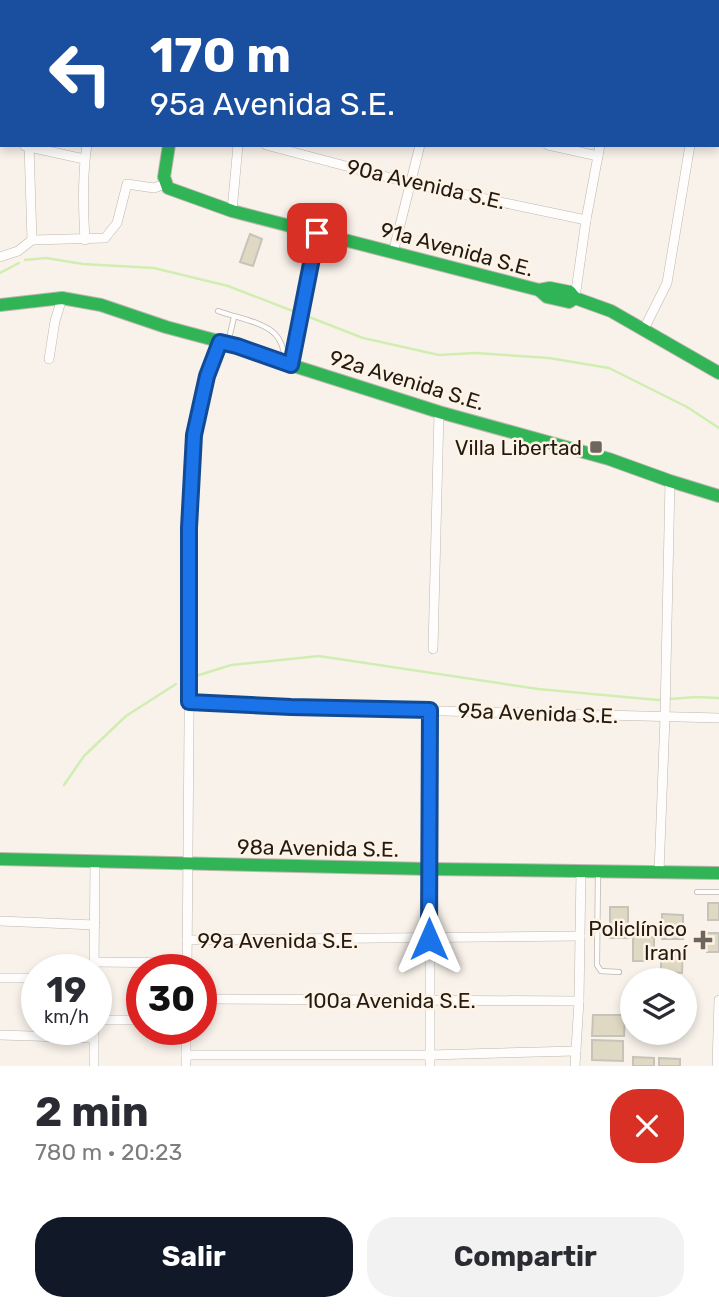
<!DOCTYPE html>
<html lang="es">
<meta charset="utf-8">
<style>
:root{--surface:#fff;--page:#f2f2f3;--text:#2b2b33;--muted:#7c7c81;--accent:#111827}
body{margin:0;font-family:Rubik,sans-serif;background:var(--page);color:var(--text);height:100vh;display:flex;flex-direction:column;font-size:26px;white-space:nowrap}
*{box-sizing:border-box;margin:0}
p{font-size:23px;color:var(--muted)}
.icon{flex:none;width:38px;height:38px;fill:none;stroke:currentColor;stroke-width:2;stroke-linecap:round;stroke-linejoin:round}
.map{position:relative;height:1066px;overflow:hidden}
.side{display:flex;flex-direction:column;background:var(--surface);flex:1}
.side>*{flex:none}
.hud{position:absolute;left:0px;top:0px;width:719px;height:147px;box-shadow:0 4px 10px #0003;background:#1a4fa0;color:#fff;overflow:hidden}
.buttons{position:absolute;left:620px;top:968px;display:grid;gap:14px}
.buttons a{display:grid;place-items:center;width:77px;height:77px;border-radius:50%;background:var(--surface);box-shadow:0 4px 10px #0003;font-size:35px}
.speed{position:absolute;left:21px;top:954px;display:flex;gap:14px;font-size:35px;font-weight:700;text-align:center}
.speed>*{display:grid;place-content:center;width:91px;height:91px;border-radius:50%;background:var(--surface);box-shadow:0 4px 10px #0003;line-height:1}
.speed small{font-size:18px;font-weight:400}
.speed .limit{border:10px solid #d22;background:#fff;color:#111}
.pin{position:absolute;display:grid;place-items:center;width:60px;height:60px;color:#fff;margin:-30px;border-radius:14px;box-shadow:0 4px 10px #0006}
.me{position:absolute;width:77px;margin:-38px;rotate:0deg;stroke-linejoin:round;filter:drop-shadow(0 0 5px #0008)}
.turn{display:flex;align-items:center;gap:24px;height:147px;padding:0 35px;font-size:32px}
.turn .icon{width:91px;height:91px;stroke-width:2.5}
.turn b{display:block;font-size:49px;line-height:60px}
.round{display:grid;place-items:center;flex:none;width:74px;height:74px;border-radius:28px;background:var(--page)}
.summary{display:flex;align-items:center;justify-content:space-between;height:119px;padding:0 35px}
h1{font-size:42px;font-weight:700;line-height:52px}
.button{display:flex;gap:14px;margin-top:auto;padding:14px 35px}
.button a{flex:1;height:80px;border-radius:28px;background:var(--accent);color:#fff;font-size:28px;font-weight:700;line-height:80px;text-align:center}
.button a+a{background:var(--page);color:var(--text)}
.map>svg:first-child{display:block}
.lines{fill:none;stroke-linecap:round;stroke-linejoin:round}
.stream{stroke:#d0eeb2;stroke-width:2.5}
.building{fill:#dfd9c3;stroke:#c6c3ba;stroke-width:2}
.lane-casing{stroke:#bdb7af;stroke-width:6}
.street-casing{stroke:#bdb7af;stroke-width:10}
.fast-casing{stroke:#bdb7af;stroke-width:14}
.lane{stroke:#fefdfc;stroke-width:4.5}
.street{stroke:#fefdfc;stroke-width:9}
.fast{stroke:#30b455;stroke-width:12}
.route-casing{stroke:#114b97;stroke-width:18}
.route{stroke:#1a73e8;stroke-width:12}
.poi-dot{fill:#6d665f;stroke:#fff3e5;stroke-width:2.5}
.labels{text-anchor:middle;dominant-baseline:central;stroke-width:5;stroke-linejoin:round;paint-order:stroke}
.street-label{font-size:21px;fill:#221b13;stroke:#fff3e5}
.poi-label{font-size:21px;fill:#221b13;stroke:#fff3e5;text-anchor:end}
</style>
<div class="map">
<svg width="719" height="1066" viewBox="0 0 719 1066">
<rect width="100%" height="100%" fill="#f9f2eb"/>
<g class="lines">
<g class="stream">
<polyline points="25,260 46,258 83,264 154,268 228,286 298,313"/>
<polyline points="0,273 19,263"/>
<polyline points="304,315 363,338 439,355 475,353 549,358 609,368 687,407 719,428"/>
<polyline points="196,676 231,665 319,656 538,689 658,700 695,697 719,698"/>
<polyline points="64,785 84,756 126,716 176,684"/>
</g>
</g>
<g class="building">
<polygon points="666,0 712,0 711,2 665,2"/>
<polygon points="250,234 262,239 253,266 240,262"/>
<rect x="708" y="903" width="11" height="17"/>
<rect x="610" y="907" width="18" height="31"/>
<polygon points="662,914 683,915 683,939 662,939"/>
<rect x="707" y="933" width="12" height="19"/>
<rect x="633" y="937" width="21" height="24"/>
<polygon points="661,949 683,949 682,973 661,972"/>
<polygon points="593,1015 625,1015 624,1036 592,1036"/>
<polygon points="592,1040 623,1041 623,1061 592,1060"/>
<polygon points="633,1057 654,1058 654,1066 633,1066"/>
<polygon points="659,1058 680,1059 680,1066 659,1066"/>
</g>
<g class="lines">
<defs>
<g id="lane">
<path d="M 218,311 C 234,317 264,322 275,334 C 282,341 284,350 285,359"/>
<polyline points="228,343 234,317"/>
<polyline points="598,871 597,965 601,971 619,972"/>
<polyline points="697,892 719,892"/>
</g>
<g id="street">
<polyline points="12,2 13,0"/>
<polyline points="65,2 66,0"/>
<polyline points="110,2 110,0"/>
<polyline points="252,2 252,0"/>
<polyline points="455,2 455,0"/>
<polyline points="625,2 625,0"/>
<polyline points="0,49 2,43"/>
<polyline points="718,105 719,106"/>
<polyline points="0,140 2,140"/>
<polyline points="29,145 32,240"/>
<polyline points="266,145 410,183 586,220"/>
<polyline points="548,145 598,156"/>
<polyline points="25,146 84,159"/>
<polyline points="232,211 238,145"/>
<path d="M 85,240 C 83,209 82,176 87,145"/>
<polyline points="393,253 420,145"/>
<polyline points="0,257 18,251 32,240 105,238 117,223 127,184 154,188 165,184"/>
<polyline points="575,298 586,220 600,145"/>
<polyline points="644,329 667,283 690,145"/>
<polyline points="49,359 55,321 62,298"/>
<polyline points="291,365 317,233"/>
<polyline points="433,649 439,412"/>
<polyline points="189,702 291,707 719,718"/>
<polyline points="430,710 430,1066"/>
<polyline points="659,872 665,717 670,481"/>
<polyline points="0,921 95,925"/>
<polyline points="187,940 580,936"/>
<polyline points="94,962 187,963"/>
<polyline points="94,970 95,862"/>
<polyline points="187,970 191,483 194,435 207,376 220,342"/>
<polyline points="0,978 37,978"/>
<polyline points="201,999 579,1001"/>
<polyline points="96,1020 142,1020"/>
<polyline points="0,1035 94,1038"/>
<polyline points="186,1055 430,1055 576,1051"/>
<polyline points="94,1066 94,1029"/>
<polyline points="186,1066 186,1029"/>
<polyline points="575,1066 579,1001 581,870"/>
<polyline points="717,1066 719,1000"/>
</g>
<g id="fast">
<polyline points="186,0 186,2"/>
<polyline points="169,145 164,177 168,188 232,211 539,290 547,297 569,302 575,298"/>
<polyline points="539,290 550,288 570,292 575,298 611,311 719,373"/>
<polyline points="0,305 62,298 101,305 166,327 237,346 291,365 439,412 609,459 670,481 719,496"/>
<polyline points="0,859 429,869 719,873"/>
</g>
</defs>
<use href="#lane" class="lane-casing"/>
<use href="#street" class="street-casing"/>
<use href="#fast" class="fast-casing"/>
<use href="#lane" class="lane"/>
<use href="#street" class="street"/>
<use href="#fast" class="fast"/>
</g>
<g class="lines">
<defs>
<polyline id="route" points="317,233 291,365 237,346 220,342 207,376 194,435 189,528 189,702 291,707 430,710 429,939"/>
</defs>
<use href="#route" class="route-casing"/>
<use href="#route" class="route"/>
</g>
<g class="poi-dot">
<rect x="589" y="440" width="14" height="14" rx="3.5"/>
<path d="M699.5 929.5h7v7h7v7h-7v7h-7v-7h-7v-7h7z"/>
</g>
<g class="labels">
<g class="street-label">
<text transform="translate(426 184) rotate(13)">90a Avenida S.E.</text>
<text transform="translate(457 249) rotate(15)">91a Avenida S.E.</text>
<text transform="translate(407 380) rotate(17)">92a Avenida S.E.</text>
<text transform="translate(538 713) rotate(2)">95a Avenida S.E.</text>
<text transform="translate(318 848) rotate(1)">98a Avenida S.E.</text>
<text x="278" y="940">99a Avenida S.E.</text>
<text x="390" y="1000">100a Avenida S.E.</text>
</g>
<g class="poi-label">
<text x="582" y="447">Villa Libertad</text>
<text x="687" y="928">Policlínico<tspan x="687" dy="24">Iraní</tspan></text>
</g>
</g>
</svg>
<div class="buttons">
<a><svg class="icon" aria-label="layers" viewBox="0 0 24 24"><path d="M12 4l9 5-9 5-9-5zM3 14l9 5 9-5"/></svg></a>
</div>
<div class="speed"><div>19<small>km/h</small></div><div class="limit">30</div></div>
<div class="pin" style="left:317px;top:233px;background:#d93025"><svg class="icon" aria-label="arrive" viewBox="0 0 24 24"><path d="M6 21V4h12l-3 4 3 4H6"/></svg></div>
<svg class="me" style="left:429px;top:939px" viewBox="-20 -20 40 40"><path d="M0-17L14 15 0 8-14 15z" fill="#1a73e8" stroke="#fff" stroke-width="4"/></svg>
<div class="hud">
<div class="turn"><svg class="icon" aria-label="left" viewBox="0 0 24 24"><path d="M17 20v-9H6M10 6l-5 5 5 5"/></svg><div><b>170 m</b>95a Avenida S.E.</div></div>
</div>
</div>
<section class="side">
<div class="summary"><div><h1>2 min</h1><p>780 m · 20:23</p></div><a class="round" style="background:#d93025;color:#fff"><svg class="icon" aria-label="close" viewBox="0 0 24 24"><path d="M6 6l12 12M18 6L6 18"/></svg></a></div>
<div class="button"><a>Salir</a><a>Compartir</a></div>
</section>
